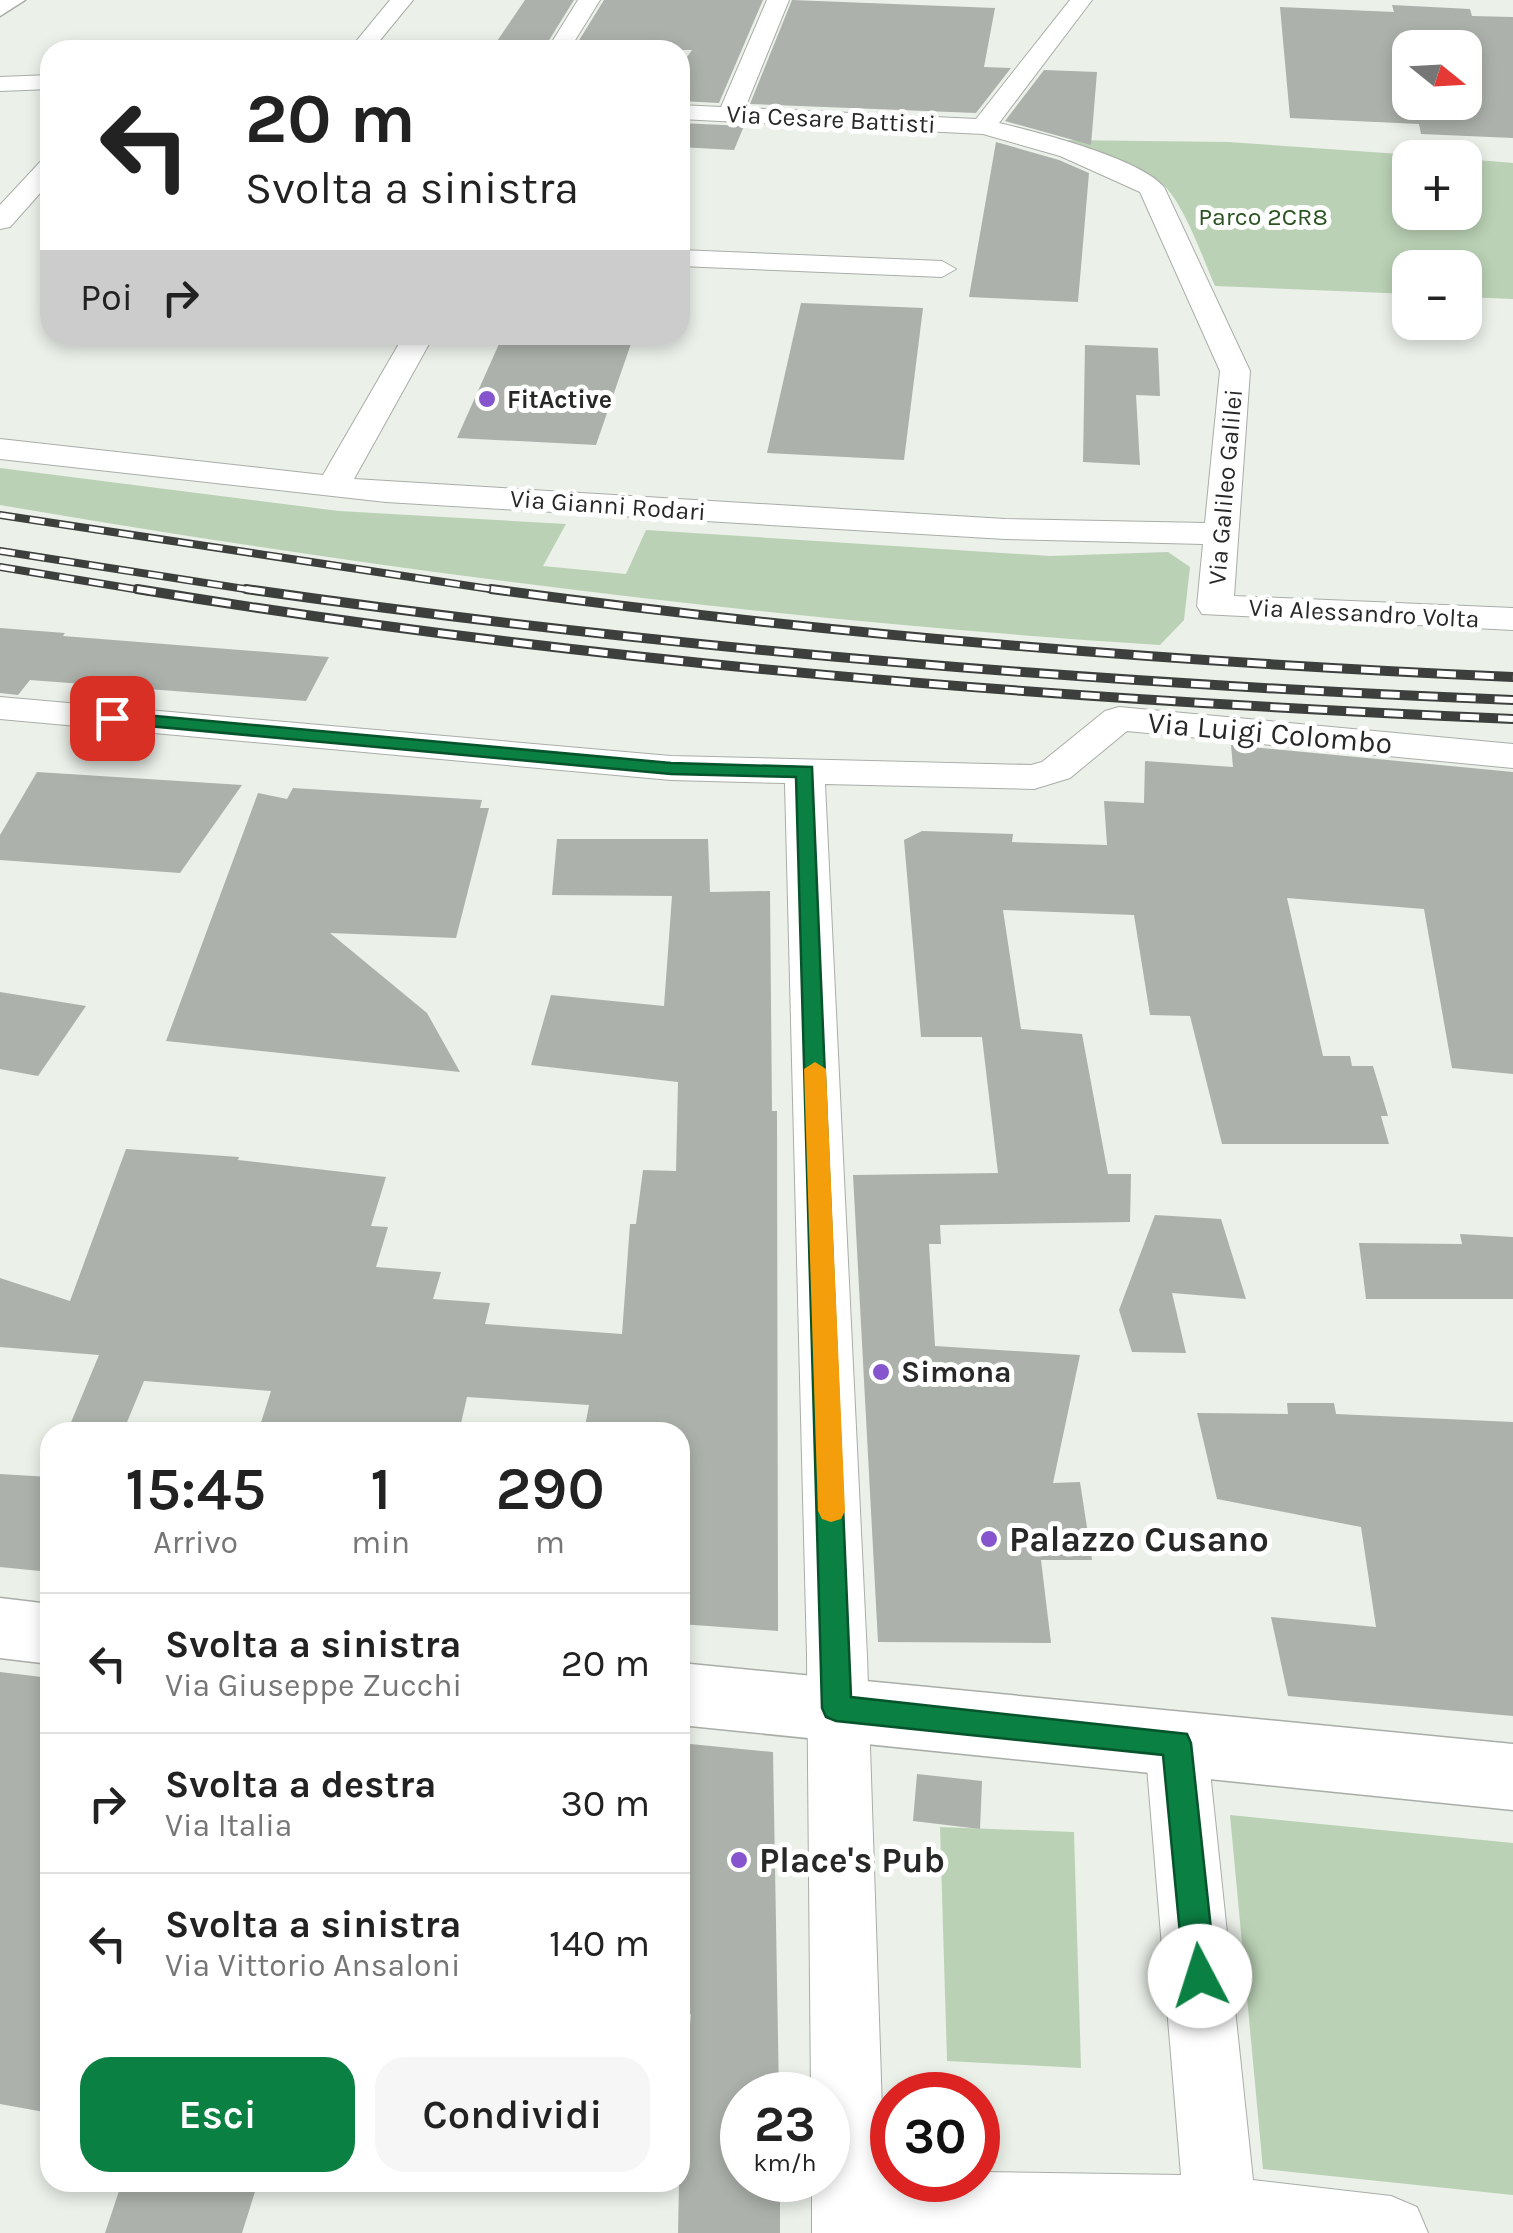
<!DOCTYPE html>
<html lang="it">
<meta charset="utf-8">
<style>
:root{--surface:#fff;--page:#f6f6f6;--text:#222;--muted:#767676;--line:#e0e0e0;--accent:#0b8043}
body{margin:0;font-family:Karla,sans-serif;background:var(--page);color:var(--text);height:100vh;display:flex;flex-direction:column;font-size:38px;white-space:nowrap}
*{box-sizing:border-box;margin:0}
p{font-size:32px;color:var(--muted)}
.icon{flex:none;width:55px;height:55px;fill:none;stroke:currentColor;stroke-width:2;stroke-linecap:round;stroke-linejoin:round}
.map{position:relative;flex:1;overflow:hidden}
.sheet{position:absolute;left:40px;top:1422px;width:650px;height:770px;display:flex;flex-direction:column;background:var(--surface);border-radius:30px;box-shadow:0 5px 15px #0003}
.sheet>*{flex:none}
.top-card{position:absolute;left:40px;top:40px;width:650px;height:305px;border-radius:30px;box-shadow:0 5px 15px #0003;background:#fff;color:var(--text);overflow:hidden}
.needle{width:65px;rotate:108deg}
.tools{position:absolute;left:1392px;top:30px;display:grid;gap:20px}
.tools a{display:grid;place-items:center;width:90px;height:90px;border-radius:20px;background:var(--surface);box-shadow:0 5px 15px #0003;font-size:50px}
.speed{position:absolute;left:720px;top:2072px;display:flex;gap:20px;font-size:50px;font-weight:700;text-align:center}
.speed>*{display:grid;place-content:center;width:130px;height:130px;border-radius:50%;background:var(--surface);box-shadow:0 5px 15px #0003;line-height:1}
.speed small{font-size:25px;font-weight:400}
.speed .limit{border:15px solid #d22;background:#fff;color:#111}
.pin{position:absolute;display:grid;place-items:center;width:85px;height:85px;color:#fff;margin:-42px;border-radius:20px;box-shadow:0 5px 15px #0006}
.me{position:absolute;width:110px;margin:-55px;rotate:355deg;stroke-linejoin:round;filter:drop-shadow(0 0 8px #0008)}
.turn{display:flex;align-items:center;gap:35px;height:210px;padding:0 40px;font-size:45px}
.turn .icon{width:130px;height:130px;stroke-width:2.5}
.turn b{display:block;font-size:70px;line-height:85px}
.then{display:flex;align-items:center;height:95px;padding:0 40px;background:#0003;gap:20px;font-size:38px}
.eta{display:flex;justify-content:space-evenly;align-items:center;height:170px;text-align:center}
.eta b{font-size:60px;font-weight:600;line-height:70px}
.cta{display:flex;gap:20px;margin-top:auto;padding:20px 40px}
.cta a{flex:1;height:115px;border-radius:30px;background:var(--accent);color:#fff;font-size:40px;font-weight:600;line-height:115px;text-align:center}
.cta a+a{background:var(--page);color:var(--text)}
ul{padding:0;list-style:none}
li{display:flex;align-items:center;gap:30px;height:140px;padding:0 40px;border-top:2px solid var(--line)}
li div{flex:1}
li b{display:block;font-size:38px}
li em{font-style:normal}
.map>svg:first-child{display:block}
.green{fill:#bad1b5}
.building{fill:#acb1ab;fill-rule:evenodd}
.lines{fill:none;stroke-linecap:round;stroke-linejoin:round}
.street-casing{stroke:#a9ada7;stroke-width:2}
.secondary-casing{stroke:#a9ada7;stroke-width:3}
.street{fill:#fff;fill-rule:evenodd}
.secondary{fill:#fff;fill-rule:evenodd}
.rail-far1-casing{stroke:#3d3f3d;stroke-width:8}
.rail-casing{stroke:#3d3f3d;stroke-width:10}
.rail-far1{stroke:#fff;stroke-width:5;stroke-dasharray:15;stroke-linecap:butt}
.rail{stroke:#fff;stroke-width:6;stroke-dasharray:19;stroke-linecap:butt}
.route{fill:#0b8043;stroke:#07532c;stroke-width:2.5}
.slow{fill:#f59e0b}
.poi-dot{fill:#8655ce;stroke:#fff;stroke-width:4}
.labels{text-anchor:middle;dominant-baseline:central;stroke-width:10;stroke-linejoin:round;paint-order:stroke}
.far-street-label{font-size:25px;fill:#272927;stroke:#fff}
.far-park-label{font-size:25px;fill:#2c5422;stroke:#fff}
.far-poi-label{font-size:25px;font-weight:bold;fill:#272927;stroke:#fff;text-anchor:start}
.street-label{font-size:30px;fill:#272927;stroke:#fff}
.poi-label{font-size:30px;font-weight:bold;fill:#272927;stroke:#fff;text-anchor:start}
.near-poi-label{font-size:35px;font-weight:bold;fill:#272927;stroke:#fff;text-anchor:start}
</style>
<div class="map">
<svg width="1513" height="2233" viewBox="0 0 1513 2233">
<rect width="100%" height="100%" fill="#ebf0e9"/>
<g class="green">
<path d="M 1063,140 L 1228,142 L 1443,157 L 1410,158 L 1410,212 L 1465,212 L 1465,159 L 1513,163 L 1513,299 L 1465,297 L 1465,268 L 1410,268 L 1410,294 L 1215,286 C 1202,257 1183,199 1159,181 C 1132,161 1094,151 1063,140 Z"/>
<path d="M 0,468 L 339,511 L 566,524 L 543,566 L 626,574 L 646,530 L 1050,556 L 1168,552 L 1190,567 L 1184,620 L 1160,645 C 770,620 385,571 0,505 Z"/>
<polygon points="1230,1815 1513,1843 1513,2195 1263,2169"/>
<polygon points="940,1827 1074,1832 1081,2068 947,2061"/>
</g>
<g class="building">
<polygon points="525,0 574,0 543,50 491,50"/>
<polygon points="604,0 763,0 719,103 680,101 680,67 692,50 573,50"/>
<polygon points="792,0 995,8 984,67 1011,68 976,113 750,104"/>
<path d="M 1392,5 L 1470,9 L 1472,16 L 1513,17 L 1513,138 L 1421,134 L 1419,124 L 1290,118 L 1280,7 L 1394,12 ZM 1410,48 L 1465,48 L 1465,102 L 1410,102 Z"/>
<polygon points="1044,70 1097,72 1091,145 1005,121"/>
<polygon points="680,123 744,126 734,150 680,147"/>
<polygon points="996,142 1059,160 1089,173 1078,302 969,297"/>
<polygon points="801,303 923,308 904,460 767,453"/>
<polygon points="503,335 634,335 596,445 457,438"/>
<polygon points="1085,345 1158,348 1160,396 1136,395 1140,465 1083,462"/>
<polygon points="0,628 65,633 63,636 329,657 306,701 30,680 18,695 0,693"/>
<polygon points="1231,745 1513,772 1513,1074 1452,1068 1424,909 1287,898 1323,1056 1350,1056 1352,1066 1373,1066 1388,1116 1381,1116 1389,1144 1222,1144 1190,1016 1150,1015 1134,915 1003,910 1021,1029 1082,1034 1108,1174 1131,1174 1130,1222 940,1225 941,1244 929,1244 935,1346 1080,1355 1053,1483 1080,1482 1092,1560 1041,1560 1051,1643 878,1642 853,1175 998,1173 982,1037 921,1037 904,840 922,831 1013,834 1012,842 1107,845 1104,801 1144,803 1145,761 1233,767"/>
<polygon points="37,772 242,785 180,873 0,860 0,835"/>
<polygon points="293,788 482,800 480,808 489,808 456,938 330,933 427,1013 460,1072 166,1041 258,793 287,799"/>
<polygon points="557,839 708,839 710,892 770,891 772,1111 777,1111 778,1631 680,1624 680,1432 584,1432 589,1405 467,1397 459,1432 258,1432 271,1391 144,1381 123,1432 67,1432 99,1355 0,1347 0,1278 70,1301 126,1149 239,1157 238,1160 386,1177 371,1226 388,1227 376,1267 441,1272 433,1299 490,1303 485,1324 622,1334 630,1224 636,1224 643,1170 676,1171 678,1082 531,1065 551,995 664,1006 672,896 552,895"/>
<polygon points="0,992 86,1006 38,1076 0,1069"/>
<polygon points="1155,1215 1221,1219 1246,1299 1172,1293 1186,1353 1132,1352 1119,1310"/>
<polygon points="1460,1234 1513,1237 1513,1299 1366,1299 1359,1243 1462,1244"/>
<polygon points="1287,1403 1334,1403 1336,1414 1513,1422 1513,1716 1288,1696 1271,1617 1376,1627 1361,1527 1217,1499 1197,1413 1288,1414"/>
<polygon points="0,1474 50,1477 50,1572 0,1567"/>
<polygon points="0,1672 50,1678 50,2113 0,2104"/>
<polygon points="680,1743 773,1752 779,2095 742,2095 742,2180 780,2180 780,2233 678,2233 680,2137 691,2014 680,2015"/>
<polygon points="917,1774 982,1781 980,1829 913,1821"/>
<polygon points="122,2182 258,2182 242,2233 105,2233"/>
</g>
<g class="lines">
<defs>
<g id="street">
<polygon points="390,0 413,0 372,50 349,50"/>
<polygon points="578,0 600,0 569,50 547,50"/>
<path d="M 767,0 L 789,0 L 745,108 L 976,119 L 1070,0 L 1092,0 L 999,123 C 1037,132 1140,158 1164,187 L 1250,371 L 1234,596 L 1513,608 L 1513,630 L 1202,614 L 1197,606 L 1203,544 L 1005,539 L 386,502 L 0,459 L 0,439 L 323,475 L 404,335 L 434,335 L 354,479 L 1005,519 L 1205,523 L 1220,371 L 1140,192 L 1060,156 L 983,134 L 680,119 L 680,105 L 721,107 Z"/>
<polygon points="50,75 50,89 0,91 0,77"/>
<polygon points="50,158 50,182 10,227 0,229 0,205 41,161"/>
<polygon points="680,250 942,261 956,269 942,277 680,266"/>
<polygon points="0,697 671,756 1031,765 1042,762 1105,711 1119,707 1513,744 1513,768 1127,731 1070,778 1034,789 825,784 867,1656 884,2170 892,2170 892,2180 978,2180 978,2172 1181,2175 1145,1743 1154,1723 1176,1715 1198,1723 1207,1743 1253,2180 1391,2196 1417,2207 1428,2233 812,2233 812,2180 828,2180 828,2095 811,2095 807,1656 785,783 671,780 0,719"/>
</g>
<g id="secondary">
<polygon points="0,0 25,0 0,16"/>
<polygon points="0,1598 50,1604 50,1664 0,1658"/>
<polygon points="680,1663 1513,1744 1513,1810 680,1725"/>
</g>
</defs>
<use href="#street" class="street-casing"/>
<use href="#secondary" class="secondary-casing"/>
<use href="#street" class="street"/>
<use href="#secondary" class="secondary"/>
<defs>
<g id="rail-far1">
<polyline points="0,515 510,592"/>
<polyline points="0,551 264,592"/>
<polyline points="0,567 152,592"/>
</g>
<g id="rail">
<path d="M 137,589 C 592,664 1052,699 1513,719"/>
<path d="M 246,589 C 667,649 1089,683 1513,700"/>
<path d="M 491,589 C 831,635 1171,662 1513,677"/>
</g>
</defs>
<use href="#rail-far1" class="rail-far1-casing"/>
<use href="#rail" class="rail-casing"/>
<use href="#rail-far1" class="rail-far1"/>
<use href="#rail" class="rail"/>
</g>
<polygon class="route" points="112,712 671,763 812,767 851,1697 1187,1734 1191,1743 1216,1976 1211,1987 1200,1992 1188,1987 1184,1976 1163,1755 836,1721 826,1717 822,1708 796,777 671,774 105,722 103,718"/>
<polygon class="slow" points="815,1062 826,1069 845,1511 841,1519 831,1522 822,1519 818,1511 804,1069"/>
<g class="poi-dot">
<circle cx="487" cy="399" r="10"/>
<circle cx="881" cy="1372" r="10"/>
<circle cx="989" cy="1539" r="10"/>
<circle cx="739" cy="1860" r="10"/>
</g>
<g class="labels">
<g class="far-street-label">
<text transform="translate(831 119) rotate(3)">Via Cesare Battisti</text>
<text transform="translate(1225 487) rotate(-85)">Via Galileo Galilei</text>
<text transform="translate(608 505) rotate(4)">Via Gianni Rodari</text>
<text transform="translate(1364 613) rotate(3)">Via Alessandro Volta</text>
</g>
<g class="far-park-label">
<text x="1263" y="216">Parco 2CR8</text>
</g>
<g class="far-poi-label">
<text x="507" y="399">FitActive</text>
</g>
<g class="street-label">
<text transform="translate(1270 733) rotate(5)">Via Luigi Colombo</text>
</g>
<g class="poi-label">
<text x="901" y="1372">Simona</text>
</g>
<g class="near-poi-label">
<text x="1009" y="1539">Palazzo Cusano</text>
<text x="759" y="1860">Place's Pub</text>
</g>
</g>
</svg>
<div class="tools">
<a><svg class="needle" viewBox="-14 -14 28 28"><path d="M0-13l5 13h-10z" fill="#e53935"/><path d="M0 13l5-13h-10z" fill="#767676"/></svg></a>
<a>+</a>
<a>−</a>
</div>
<div class="speed"><div>23<small>km/h</small></div><div class="limit">30</div></div>
<div class="pin" style="left:112px;top:718px;background:#d93025"><svg class="icon" aria-label="arrive" viewBox="0 0 24 24"><path d="M6 21V4h12l-3 4 3 4H6"/></svg></div>
<svg class="me" style="left:1200px;top:1976px" viewBox="-20 -20 40 40"><circle r="19" fill="#fff"/><path d="M0-13L10 11 0 6-10 11z" fill="#0b8043"/></svg>
<div class="top-card">
<div class="turn"><svg class="icon" aria-label="left" viewBox="0 0 24 24"><path d="M17 20v-9H6M10 6l-5 5 5 5"/></svg><div><b>20 m</b>Svolta a sinistra</div></div>
<div class="then">Poi<svg class="icon" aria-label="right" viewBox="0 0 24 24"><path d="M7 20v-9h11M14 6l5 5-5 5"/></svg></div>
</div>
<section class="sheet">
<div class="eta">
<div><b>15:45</b><p>Arrivo</p></div>
<div><b>1</b><p>min</p></div>
<div><b>290</b><p>m</p></div>
</div>
<ul>
<li><svg class="icon" aria-label="left" viewBox="0 0 24 24"><path d="M17 20v-9H6M10 6l-5 5 5 5"/></svg><div><b>Svolta a sinistra</b><p>Via Giuseppe Zucchi</p></div><em>20 m</em></li>
<li><svg class="icon" aria-label="right" viewBox="0 0 24 24"><path d="M7 20v-9h11M14 6l5 5-5 5"/></svg><div><b>Svolta a destra</b><p>Via Italia</p></div><em>30 m</em></li>
<li><svg class="icon" aria-label="left" viewBox="0 0 24 24"><path d="M17 20v-9H6M10 6l-5 5 5 5"/></svg><div><b>Svolta a sinistra</b><p>Via Vittorio Ansaloni</p></div><em>140 m</em></li>
</ul>
<div class="cta"><a>Esci</a><a>Condividi</a></div>
</section>
</div>
